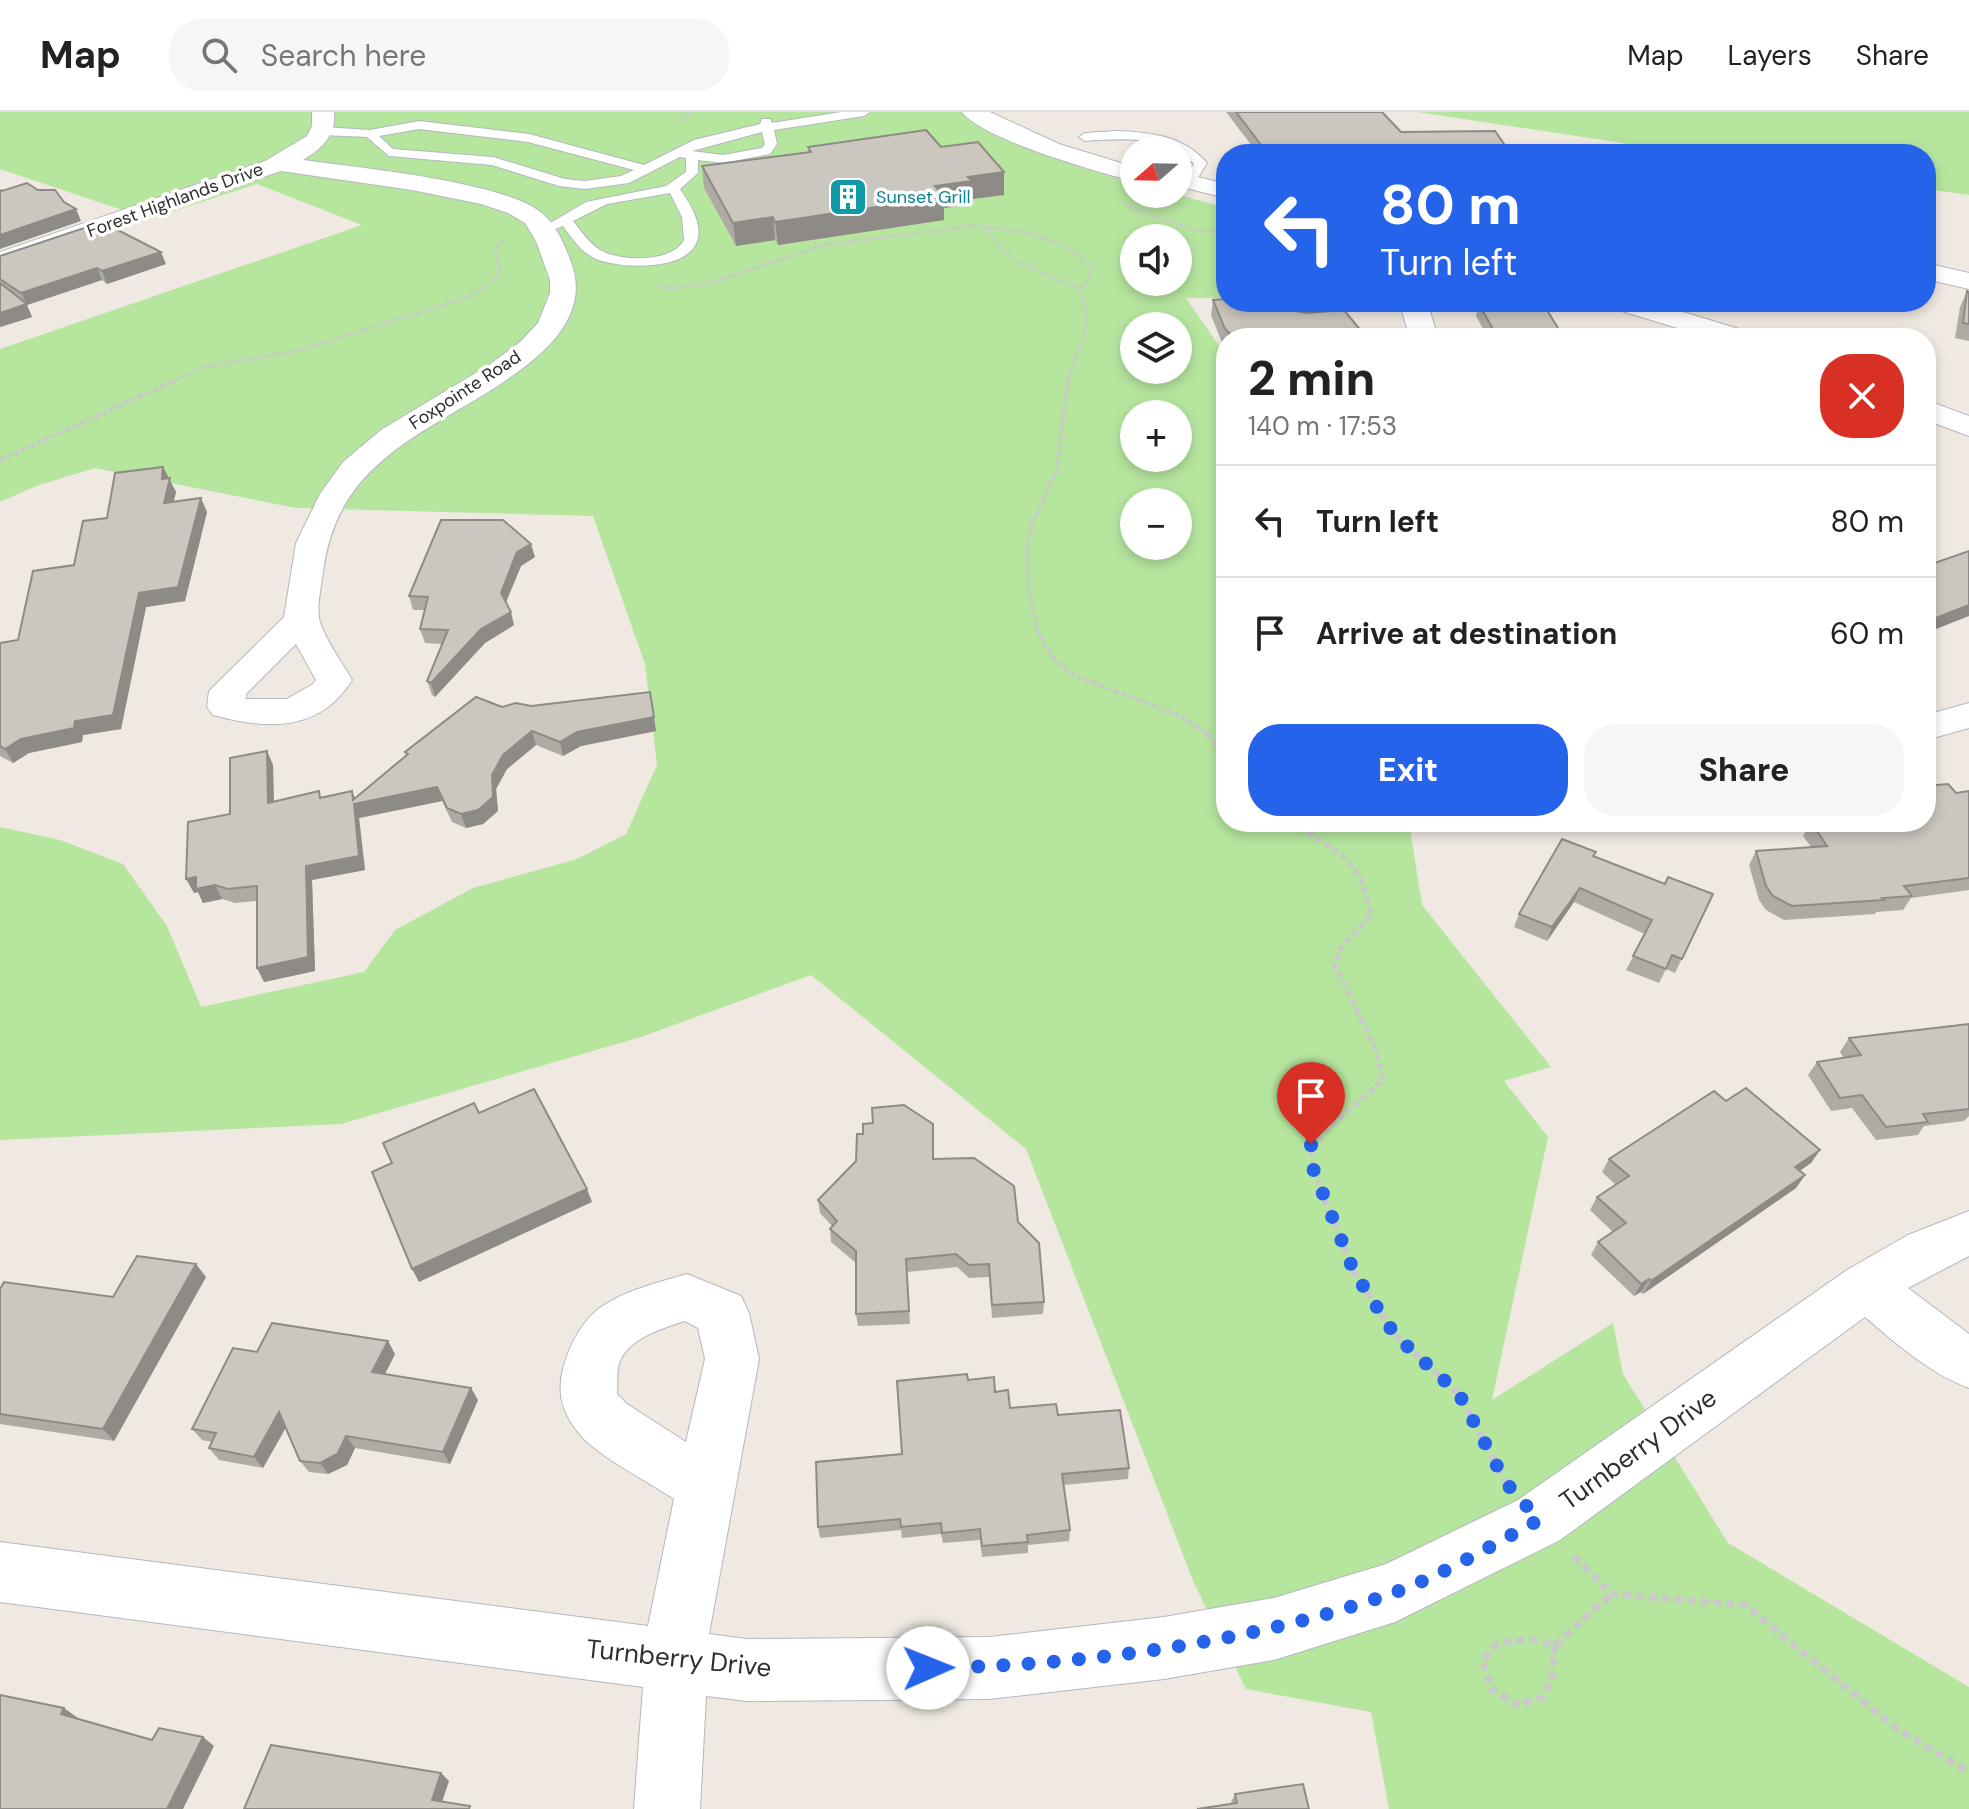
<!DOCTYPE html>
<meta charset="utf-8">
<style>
:root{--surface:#fff;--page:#f6f6f6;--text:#222;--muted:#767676;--line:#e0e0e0;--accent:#2563eb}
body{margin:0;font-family:"DM Sans",sans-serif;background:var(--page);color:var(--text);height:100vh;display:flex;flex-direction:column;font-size:30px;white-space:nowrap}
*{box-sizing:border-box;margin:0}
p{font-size:26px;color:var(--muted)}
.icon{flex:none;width:44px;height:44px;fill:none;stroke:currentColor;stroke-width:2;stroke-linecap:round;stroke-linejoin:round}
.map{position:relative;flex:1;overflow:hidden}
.panel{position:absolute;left:1216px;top:216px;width:720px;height:504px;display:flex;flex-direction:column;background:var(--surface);border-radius:32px;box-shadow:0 4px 12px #0003}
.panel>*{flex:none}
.top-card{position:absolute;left:1216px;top:32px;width:720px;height:168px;border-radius:32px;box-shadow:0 4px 12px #0003;background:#2563eb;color:#fff;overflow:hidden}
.needle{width:52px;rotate:250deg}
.fabs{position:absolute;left:1120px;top:24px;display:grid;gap:16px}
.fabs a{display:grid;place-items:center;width:72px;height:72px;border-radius:50%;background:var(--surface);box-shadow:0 4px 12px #0003;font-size:40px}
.pin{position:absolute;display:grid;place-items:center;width:68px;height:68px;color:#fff;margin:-82px -34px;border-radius:50% 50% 50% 0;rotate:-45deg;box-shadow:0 0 8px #0007}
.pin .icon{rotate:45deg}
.me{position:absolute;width:88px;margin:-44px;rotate:89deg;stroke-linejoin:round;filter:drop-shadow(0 0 6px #0008)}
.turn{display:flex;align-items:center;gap:28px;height:168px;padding:0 32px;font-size:36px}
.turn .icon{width:104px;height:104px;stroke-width:2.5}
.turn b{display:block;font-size:56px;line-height:68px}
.round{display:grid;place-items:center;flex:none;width:84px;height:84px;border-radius:32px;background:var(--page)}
.head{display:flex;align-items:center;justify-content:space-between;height:136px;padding:0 32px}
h1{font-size:48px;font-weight:800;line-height:60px}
.action{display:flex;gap:16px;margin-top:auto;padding:16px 32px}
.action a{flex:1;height:92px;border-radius:32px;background:var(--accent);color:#fff;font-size:32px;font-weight:800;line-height:92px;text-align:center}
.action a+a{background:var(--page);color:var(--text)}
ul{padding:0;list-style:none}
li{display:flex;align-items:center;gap:24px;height:112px;padding:0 32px;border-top:2px solid var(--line)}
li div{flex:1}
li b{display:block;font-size:30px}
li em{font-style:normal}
header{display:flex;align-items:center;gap:48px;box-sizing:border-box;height:112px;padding:0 40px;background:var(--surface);border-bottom:2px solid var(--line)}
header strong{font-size:38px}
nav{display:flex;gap:44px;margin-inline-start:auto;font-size:28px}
.search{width:560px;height:72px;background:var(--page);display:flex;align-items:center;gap:20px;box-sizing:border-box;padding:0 28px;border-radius:32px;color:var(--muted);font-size:30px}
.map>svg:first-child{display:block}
.green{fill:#b6e59e;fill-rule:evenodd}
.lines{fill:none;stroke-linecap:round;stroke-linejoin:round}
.lane-casing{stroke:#b4b7c1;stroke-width:2}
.street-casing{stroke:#b4b7c1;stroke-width:2}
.secondary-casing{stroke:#b4b7c1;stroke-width:2}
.path-far3{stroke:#c9c9c9;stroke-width:3;stroke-dasharray:3 2;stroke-linecap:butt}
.path-far2{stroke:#c9c9c9;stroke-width:4;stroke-dasharray:5 3;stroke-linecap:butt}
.path-far1{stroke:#c9c9c9;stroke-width:5;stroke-dasharray:6 4;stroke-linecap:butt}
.path{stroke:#c9c9c9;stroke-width:7;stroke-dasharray:8 5;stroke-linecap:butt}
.lane{fill:#fff;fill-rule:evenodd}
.street{fill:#fff;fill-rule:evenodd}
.secondary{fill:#fff;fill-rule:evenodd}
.wall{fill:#afaba4}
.shaded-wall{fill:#8e8b86}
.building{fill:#cbc7bf;stroke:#8e8b86;stroke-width:2}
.route{stroke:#2563eb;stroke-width:14;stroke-dasharray:0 25.2}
.labels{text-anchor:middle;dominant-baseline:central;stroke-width:7;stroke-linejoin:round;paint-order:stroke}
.far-culture-label{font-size:18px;fill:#0d838f;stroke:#fff;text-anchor:start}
.far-street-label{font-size:18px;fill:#2e2e2e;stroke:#fff}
.near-street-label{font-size:26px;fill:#2e2e2e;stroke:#fff}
</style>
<header>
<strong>Map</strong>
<div class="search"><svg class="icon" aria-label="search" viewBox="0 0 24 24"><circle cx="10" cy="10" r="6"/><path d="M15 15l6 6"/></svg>Search here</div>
<nav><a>Map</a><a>Layers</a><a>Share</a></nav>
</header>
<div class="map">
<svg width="1969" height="1697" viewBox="0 0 1969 1697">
<rect width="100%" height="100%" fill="#efe9e1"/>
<g class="green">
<path d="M 0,0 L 964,0 L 1082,56 L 1134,71 L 1134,82 L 1176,82 L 1226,96 L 1226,186 L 1186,186 L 1226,244 L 1226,710 L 1409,710 L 1422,793 L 1551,955 L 1504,969 L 1548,1025 L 1492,1288 L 1613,1211 L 1623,1262 L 1728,1431 L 1969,1575 L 1969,1697 L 1389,1697 L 1371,1600 L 1246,1577 L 1194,1471 L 1026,1037 L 811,863 L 641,925 L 341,1012 L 0,1028 L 0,715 L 60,728 L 123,752 L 167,814 L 201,895 L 364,860 L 395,818 L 473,776 L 577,747 L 626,722 L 657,653 L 645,552 L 593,404 L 296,396 L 95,356 L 36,374 L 0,390 L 0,237 L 362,113 L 257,72 L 149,107 L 0,57 ZM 1134,126 L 1178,126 L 1178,170 L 1134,170 ZM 1134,214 L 1178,214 L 1178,258 L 1134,258 ZM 1134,302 L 1178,302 L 1178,346 L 1134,346 ZM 1134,390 L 1178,390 L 1178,434 L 1134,434 Z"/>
<polygon points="1418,0 1969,0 1969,83 1926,77 1926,42 1695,42"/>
</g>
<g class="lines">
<defs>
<g id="lane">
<path d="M 841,0 L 870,0 L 864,4 L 774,18 L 777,32 L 770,42 L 723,51 L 698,48 L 698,61 L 680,77 C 689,91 703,111 697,129 C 687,160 617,157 594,146 C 580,139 572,126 563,114 L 552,118 L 545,114 L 586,90 L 666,74 L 686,60 L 686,46 L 680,45 L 629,71 L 585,77 L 559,74 L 492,53 L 389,44 L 367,25 L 323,23 L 317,19 L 323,15 L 370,18 L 419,9 L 529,22 L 644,53 L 694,28 L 760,12 L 762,7 L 770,7 L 772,11 ZM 419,17 L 528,30 L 634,58 L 621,64 L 585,69 L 565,67 L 493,45 L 393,37 L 379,24 ZM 762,20 L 765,32 L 762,36 L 723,43 L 692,39 ZM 670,81 L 682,105 L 684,128 C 672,151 620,150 600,138 C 589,131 581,119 573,109 L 607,92 Z"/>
<path d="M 1116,19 C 1150,20 1184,24 1207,51 L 1194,72 L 1189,73 L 1182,69 L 1194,52 C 1164,24 1125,26 1085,29 L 1079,25 L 1085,21 Z"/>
</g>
<g id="street">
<path d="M 312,0 L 334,0 C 337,23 321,37 303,48 C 353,55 511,70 544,103 C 558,116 567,138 573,156 C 583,190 565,219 541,241 C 459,315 338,330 323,461 C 321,475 316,497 320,510 C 326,529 342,550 352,568 C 320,620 267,618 213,603 L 207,595 L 209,579 L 284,505 L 296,431 L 320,382 L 343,350 L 381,318 L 489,253 L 520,230 L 538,211 L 550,181 L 550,168 L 536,129 L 525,111 L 508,101 L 481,92 L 412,78 L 281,59 L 0,156 L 0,140 L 265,49 L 307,24 L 312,14 ZM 296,532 L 316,568 L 313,572 L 287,587 L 246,587 L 246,582 Z"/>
<polygon points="1926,151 1969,161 1969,177 1926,167"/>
<polygon points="1405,190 1431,190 1429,196 1438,226 1410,226 1401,196"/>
<polygon points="1969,591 1969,616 1926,628 1926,603"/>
<path d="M 1969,1099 L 1969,1144 L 1908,1176 L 1969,1222 L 1969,1276 C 1929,1261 1897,1232 1865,1205 L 1560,1428 L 1395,1510 L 1274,1548 L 1164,1567 L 989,1587 L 747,1589 L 706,1584 L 700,1697 L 634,1697 L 643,1575 L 0,1490 L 0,1430 L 648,1514 L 674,1387 C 647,1369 609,1350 586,1329 C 576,1319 567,1306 563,1293 C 553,1263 576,1212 601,1195 C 626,1178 659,1170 687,1162 L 741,1184 L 749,1201 L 759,1247 L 709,1522 L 747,1527 L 989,1525 L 1164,1505 L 1274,1486 L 1386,1452 L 1518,1388 L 1847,1158 L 1908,1123 ZM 685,1209 L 698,1216 L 705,1247 L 686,1330 L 627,1292 L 617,1282 C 618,1272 616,1258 620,1249 C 630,1226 663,1216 685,1209 Z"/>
</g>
<g id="secondary">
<path d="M 962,0 L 990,0 L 1059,32 L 1134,55 L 1134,69 C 1099,61 982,27 962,0 Z"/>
<polygon points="1178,60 1226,72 1226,86 1178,74"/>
<polygon points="1609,190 1650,190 1749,220 1753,226 1710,226 1612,196"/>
<polygon points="1926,288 1969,304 1969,324 1926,308"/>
</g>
</defs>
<use href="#lane" class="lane-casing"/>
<use href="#street" class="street-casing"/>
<use href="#secondary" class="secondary-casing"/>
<g class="path-far3">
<polyline points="679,9 691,0"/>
<polyline points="1124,92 1195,118 1226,120"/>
<path d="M 986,115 C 1027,119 1063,126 1092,156 L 1086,172 L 1078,176 C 1098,216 1078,232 1067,270"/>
<path d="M 660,175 L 677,176 L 710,171 L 823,133 L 973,114 L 986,115 C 1005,152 1042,160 1078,176"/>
<polyline points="172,270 204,255 301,238 468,185 495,168 500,158 495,137 506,126"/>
</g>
<g class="path-far2">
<polyline points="1068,268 1057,357 1032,411 1028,431 1029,477 1038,522 1056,550 1074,563 1180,604 1209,623"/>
<polyline points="0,348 176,268"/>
</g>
<g class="path-far1">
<polyline points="1207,621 1226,646"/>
<path d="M 1291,710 C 1336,741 1361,744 1371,803 L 1341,836 L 1334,852 L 1375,935 L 1383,968 L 1311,1032 L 1312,1054 L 1325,1087"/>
</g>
<g class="path">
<polyline points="1324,1085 1354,1160 1395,1223 1459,1282 1507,1373"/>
<polyline points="1574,1444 1611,1482 1745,1493 1896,1616 1969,1660"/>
<polygon points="1530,1527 1555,1533 1551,1568 1542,1585 1518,1593 1491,1577 1483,1548 1498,1531"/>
<polyline points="1555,1533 1611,1482"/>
</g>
<use href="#lane" class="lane"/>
<use href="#street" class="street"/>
<use href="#secondary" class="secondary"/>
</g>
<g class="wall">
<polygon points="1226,0 1382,0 1401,20 1511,42 1258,42"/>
<polygon points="808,35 941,35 1004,83 972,87 972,92 944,96 944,108 778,133 775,128 736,134 704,76 702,54 808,40"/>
<polygon points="0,144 166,152 107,172 102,168 27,193 32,205 0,215"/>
<polygon points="1967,179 1969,180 1969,229 1955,226 1960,195"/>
<polygon points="1213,188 1296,199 1367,226 1226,226 1226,236 1223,233 1211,203"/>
<polygon points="1479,192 1564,226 1488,226 1476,204"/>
<polygon points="163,355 176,380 173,390 207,400 185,489 146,495 121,617 83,623 82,630 29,641 13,651 0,644 0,531 18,528 74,453"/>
<polygon points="535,445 521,454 506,491 514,513 485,531 435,585 432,583 427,569 442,532 425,531 420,517 425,498 413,498 409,484"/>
<polygon points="650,580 656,619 581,634 563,644 536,633 507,657 496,677 498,699 483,712 466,716 452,710 442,689 359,706 365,758 312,768 315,859 264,870 257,789 235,791 222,787 203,791 198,780 194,781 230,702 267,639 273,653 274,689 322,685 352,679 355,686 406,644 405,640 502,595 531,594"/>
<polygon points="1969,679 1969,778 1911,786 1903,798 1876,800 1875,802 1784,808 1766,798 1759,788 1749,753 1756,739 1811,735 1803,724 1811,710 1926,710 1956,681"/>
<polygon points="1594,745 1665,772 1713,782 1675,861 1666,857 1659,871 1626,858 1645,822 1574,790 1547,829 1514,815 1519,802"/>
<polygon points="1969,912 1969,1004 1964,1009 1924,1014 1918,1023 1876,1028 1852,996 1831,999 1808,963 1817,950 1844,946 1840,940 1849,926"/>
<polygon points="1820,1038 1811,1051 1800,1059 1805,1063 1796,1076 1643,1182 1641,1180 1634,1184 1591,1143 1598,1130 1613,1120 1590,1098 1597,1085 1616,1073 1602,1060 1609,1047"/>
<polygon points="934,1047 1018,1110 1044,1190 1043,1202 992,1206 989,1165 969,1166 957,1155 907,1160 910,1212 858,1214 856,1202 856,1151 831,1130 830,1117 832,1114 820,1101 818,1088 856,1049"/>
<polygon points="206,1165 114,1329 0,1312 0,1177 113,1185"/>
<polygon points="257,1240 395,1242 385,1262 478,1288 450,1352 355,1336 347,1353 328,1362 309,1360 300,1349 285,1316 263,1356 219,1348 209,1336 212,1330 202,1328 192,1317"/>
<polygon points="968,1268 995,1280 1010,1296 1058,1303 1129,1356 1128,1367 1063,1373 1070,1418 1069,1429 1028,1433 1028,1441 982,1445 980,1428 943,1431 941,1422 902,1426 901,1418 820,1426 818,1415 902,1342"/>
<polygon points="1235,1682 1309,1697 1232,1692 1231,1690"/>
</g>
<g class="shaded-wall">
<polygon points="1004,60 1004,83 972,87 972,92 944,96 944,108 778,133 775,110 935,74 968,65"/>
<polygon points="76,97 81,109 0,137 0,123"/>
<polygon points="773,105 775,128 736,134 733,111"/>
<polygon points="161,140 166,152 107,172 102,159"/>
<polygon points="97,156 102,168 27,193 32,205 0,215 0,201 27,192 21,181"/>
<polygon points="163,355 176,380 170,405 164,391 162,367"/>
<polygon points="201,386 207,400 185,489 146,495 121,617 83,623 82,630 29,641 13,651 5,637 21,627 75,609 139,481"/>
<polygon points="531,432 535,445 521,454 504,494 501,481 517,440"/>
<polygon points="1969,493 1969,504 1926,521 1926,510"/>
<polygon points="511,500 514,513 485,531 435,585 431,571 481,517"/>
<polygon points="650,580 656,619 581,634 563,644 560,630"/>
<polygon points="532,619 536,633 507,657 496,677 498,699 483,712 466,716 461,702 492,663 503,643"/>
<polygon points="267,639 273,653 274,705 268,691"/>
<polygon points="437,675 442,689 359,706 365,758 312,768 315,859 264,870 257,856 306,754 353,688 352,679 357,691"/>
<polygon points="196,765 215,773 222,787 203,791 198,780 194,781 186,767"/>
<polygon points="1580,776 1574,790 1547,829 1552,815"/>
<polygon points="1820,1038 1811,1051 1786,1068 1795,1055"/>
<polygon points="1805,1063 1796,1076 1643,1182 1651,1169"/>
<polygon points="587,1077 592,1090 419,1170 412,1157"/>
<polygon points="196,1152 206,1165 114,1329 103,1317"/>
<polygon points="1649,1167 1641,1180 1634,1184 1641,1172"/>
<polygon points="388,1229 395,1242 380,1272 372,1260"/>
<polygon points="471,1276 478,1288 450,1352 443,1340"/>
<polygon points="279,1300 288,1312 263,1356 254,1345"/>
<polygon points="346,1324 355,1336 347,1353 328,1362 320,1351"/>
<polygon points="64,1596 78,1606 75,1611 61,1602"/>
<polygon points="203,1625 214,1634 183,1697 167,1697"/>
<polygon points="441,1661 449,1669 440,1696 432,1688"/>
</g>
<g class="building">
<polygon points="1236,0 1382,0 1401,20 1495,19 1511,42 1268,42"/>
<polygon points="926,18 941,35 978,30 1004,60 968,65 972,69 935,74 944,85 775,110 773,105 733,111 702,54 811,40 808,35"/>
<polygon points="27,71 38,78 55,78 64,90 76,97 0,123 0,78 2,79"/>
<polygon points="102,110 161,140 102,159 97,156 21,181 0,167 0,144"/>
<polygon points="0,171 27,192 0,201"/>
<polygon points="1967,179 1969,180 1969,212 1963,211"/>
<polygon points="1226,187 1226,190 1291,190 1296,199 1308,201 1344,198 1367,226 1234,226 1225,217 1213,188"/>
<polygon points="1542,190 1564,226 1498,226 1479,192"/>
<polygon points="163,355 162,367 170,366 164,391 201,386 178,475 139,481 113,603 75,609 74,616 21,627 5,637 0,634 0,531 18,528 33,459 74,453 83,409 107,406 115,361"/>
<polygon points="441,408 503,408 531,432 517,440 501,481 511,500 481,517 431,571 427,569 448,518 420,517 428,485 409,484"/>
<polygon points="1969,439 1969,493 1926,510 1926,454"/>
<polygon points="650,580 654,605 577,620 560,630 532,619 503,643 492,663 493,685 478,698 461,702 447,696 437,675 354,692 359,744 306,754 308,845 257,856 257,774 228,777 215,773 196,777 196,765 186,767 188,710 230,702 230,646 267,639 268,691 319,679 320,686 352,679 353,688 408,642 405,640 476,585 502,595 516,591 531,594"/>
<polygon points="1948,672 1956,681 1969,679 1969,766 1904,774 1912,784 1882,786 1884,788 1792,794 1773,784 1766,774 1756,739 1827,734 1811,710 1926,710 1926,674"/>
<polygon points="1562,727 1596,740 1593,744 1665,772 1668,765 1713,782 1682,847 1672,843 1666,857 1633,844 1652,808 1580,776 1552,815 1519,802"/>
<polygon points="1969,912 1969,997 1923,1002 1928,1010 1886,1015 1862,983 1840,986 1817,950 1861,943 1849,926"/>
<polygon points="1746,976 1820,1038 1795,1055 1805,1063 1651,1169 1649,1167 1641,1172 1598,1130 1626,1111 1597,1085 1629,1064 1609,1047 1714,979 1726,989"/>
<polygon points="534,977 587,1077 412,1157 372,1060 392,1051 383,1031 474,991 479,1001"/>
<polygon points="904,993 933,1012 933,1047 974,1046 1014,1074 1018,1110 1039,1131 1044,1190 992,1193 989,1152 969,1153 956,1142 906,1147 909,1199 856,1202 856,1139 830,1117 837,1109 818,1088 856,1049 857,1022 863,1022 863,1012 873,1011 872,996"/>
<polygon points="137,1144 196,1152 103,1317 0,1302 0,1177 4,1170 113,1185"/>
<polygon points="272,1211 388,1229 372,1260 471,1276 443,1340 346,1324 338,1341 320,1351 300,1349 279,1300 254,1345 209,1336 216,1321 192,1317 233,1236 257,1240"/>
<polygon points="967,1262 968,1268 994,1265 995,1280 1008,1278 1010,1296 1056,1292 1058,1303 1120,1298 1129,1356 1062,1362 1070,1418 1027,1423 1028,1430 982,1434 980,1417 942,1421 941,1411 901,1415 900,1407 818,1415 816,1350 902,1342 897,1269"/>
<polygon points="0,1583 64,1596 61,1602 152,1628 159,1616 203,1625 167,1697 0,1697"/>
<polygon points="271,1633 441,1661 432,1688 470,1694 469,1697 244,1697"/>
<polygon points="1303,1672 1309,1697 1197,1697 1237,1691 1235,1682"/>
</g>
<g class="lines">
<path class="route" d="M 928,1556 C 1078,1554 1252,1531 1393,1481 C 1443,1463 1492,1433 1539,1408 L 1506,1371 L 1459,1282 L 1395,1223 L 1354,1160 L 1312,1054 L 1311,1032"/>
</g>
<defs>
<symbol id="building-square" viewBox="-11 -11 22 22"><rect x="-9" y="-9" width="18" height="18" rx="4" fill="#0f9aa8" stroke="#fff"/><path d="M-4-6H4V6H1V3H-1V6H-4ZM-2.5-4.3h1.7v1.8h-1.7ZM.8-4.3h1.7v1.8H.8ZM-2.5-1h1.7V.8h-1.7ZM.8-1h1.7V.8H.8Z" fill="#fff"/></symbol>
</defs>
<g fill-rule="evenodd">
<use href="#building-square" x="826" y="63" width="44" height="44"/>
</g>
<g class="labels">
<g class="far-culture-label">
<text x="876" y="85">Sunset Grill</text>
</g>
<g class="far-street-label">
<text transform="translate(175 88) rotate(-20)">Forest Highlands Drive</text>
<text transform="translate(465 278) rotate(-33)">Foxpointe Road</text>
</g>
<g class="near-street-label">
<text transform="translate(1638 1337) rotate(-36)">Turnberry Drive</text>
<text transform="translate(679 1546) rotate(6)">Turnberry Drive</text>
</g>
</g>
</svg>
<div class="fabs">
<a><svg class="needle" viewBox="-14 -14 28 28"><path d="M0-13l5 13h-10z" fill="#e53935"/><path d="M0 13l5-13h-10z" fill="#767676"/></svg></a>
<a><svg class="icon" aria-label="sound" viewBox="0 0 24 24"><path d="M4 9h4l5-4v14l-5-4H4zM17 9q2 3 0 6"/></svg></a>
<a><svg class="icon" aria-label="layers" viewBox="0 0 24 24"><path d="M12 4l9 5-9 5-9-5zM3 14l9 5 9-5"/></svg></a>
<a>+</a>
<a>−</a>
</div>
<div class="pin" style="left:1311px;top:1032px;background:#d93025"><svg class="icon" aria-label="arrive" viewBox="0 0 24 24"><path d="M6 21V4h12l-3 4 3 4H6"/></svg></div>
<svg class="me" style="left:928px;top:1556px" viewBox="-20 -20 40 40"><circle r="19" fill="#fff"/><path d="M0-13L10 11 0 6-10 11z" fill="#2563eb"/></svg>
<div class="top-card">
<div class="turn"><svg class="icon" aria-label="left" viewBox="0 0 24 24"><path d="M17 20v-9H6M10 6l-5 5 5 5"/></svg><div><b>80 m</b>Turn left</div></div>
</div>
<section class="panel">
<div class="head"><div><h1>2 min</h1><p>140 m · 17:53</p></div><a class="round" style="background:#d93025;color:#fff"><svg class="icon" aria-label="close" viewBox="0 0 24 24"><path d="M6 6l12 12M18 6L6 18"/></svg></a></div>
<ul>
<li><svg class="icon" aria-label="left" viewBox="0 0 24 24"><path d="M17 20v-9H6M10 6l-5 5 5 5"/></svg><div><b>Turn left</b></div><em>80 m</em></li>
<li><svg class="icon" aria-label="arrive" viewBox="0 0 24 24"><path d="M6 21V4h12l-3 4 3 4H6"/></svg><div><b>Arrive at destination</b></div><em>60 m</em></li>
</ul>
<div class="action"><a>Exit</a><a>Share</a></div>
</section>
</div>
